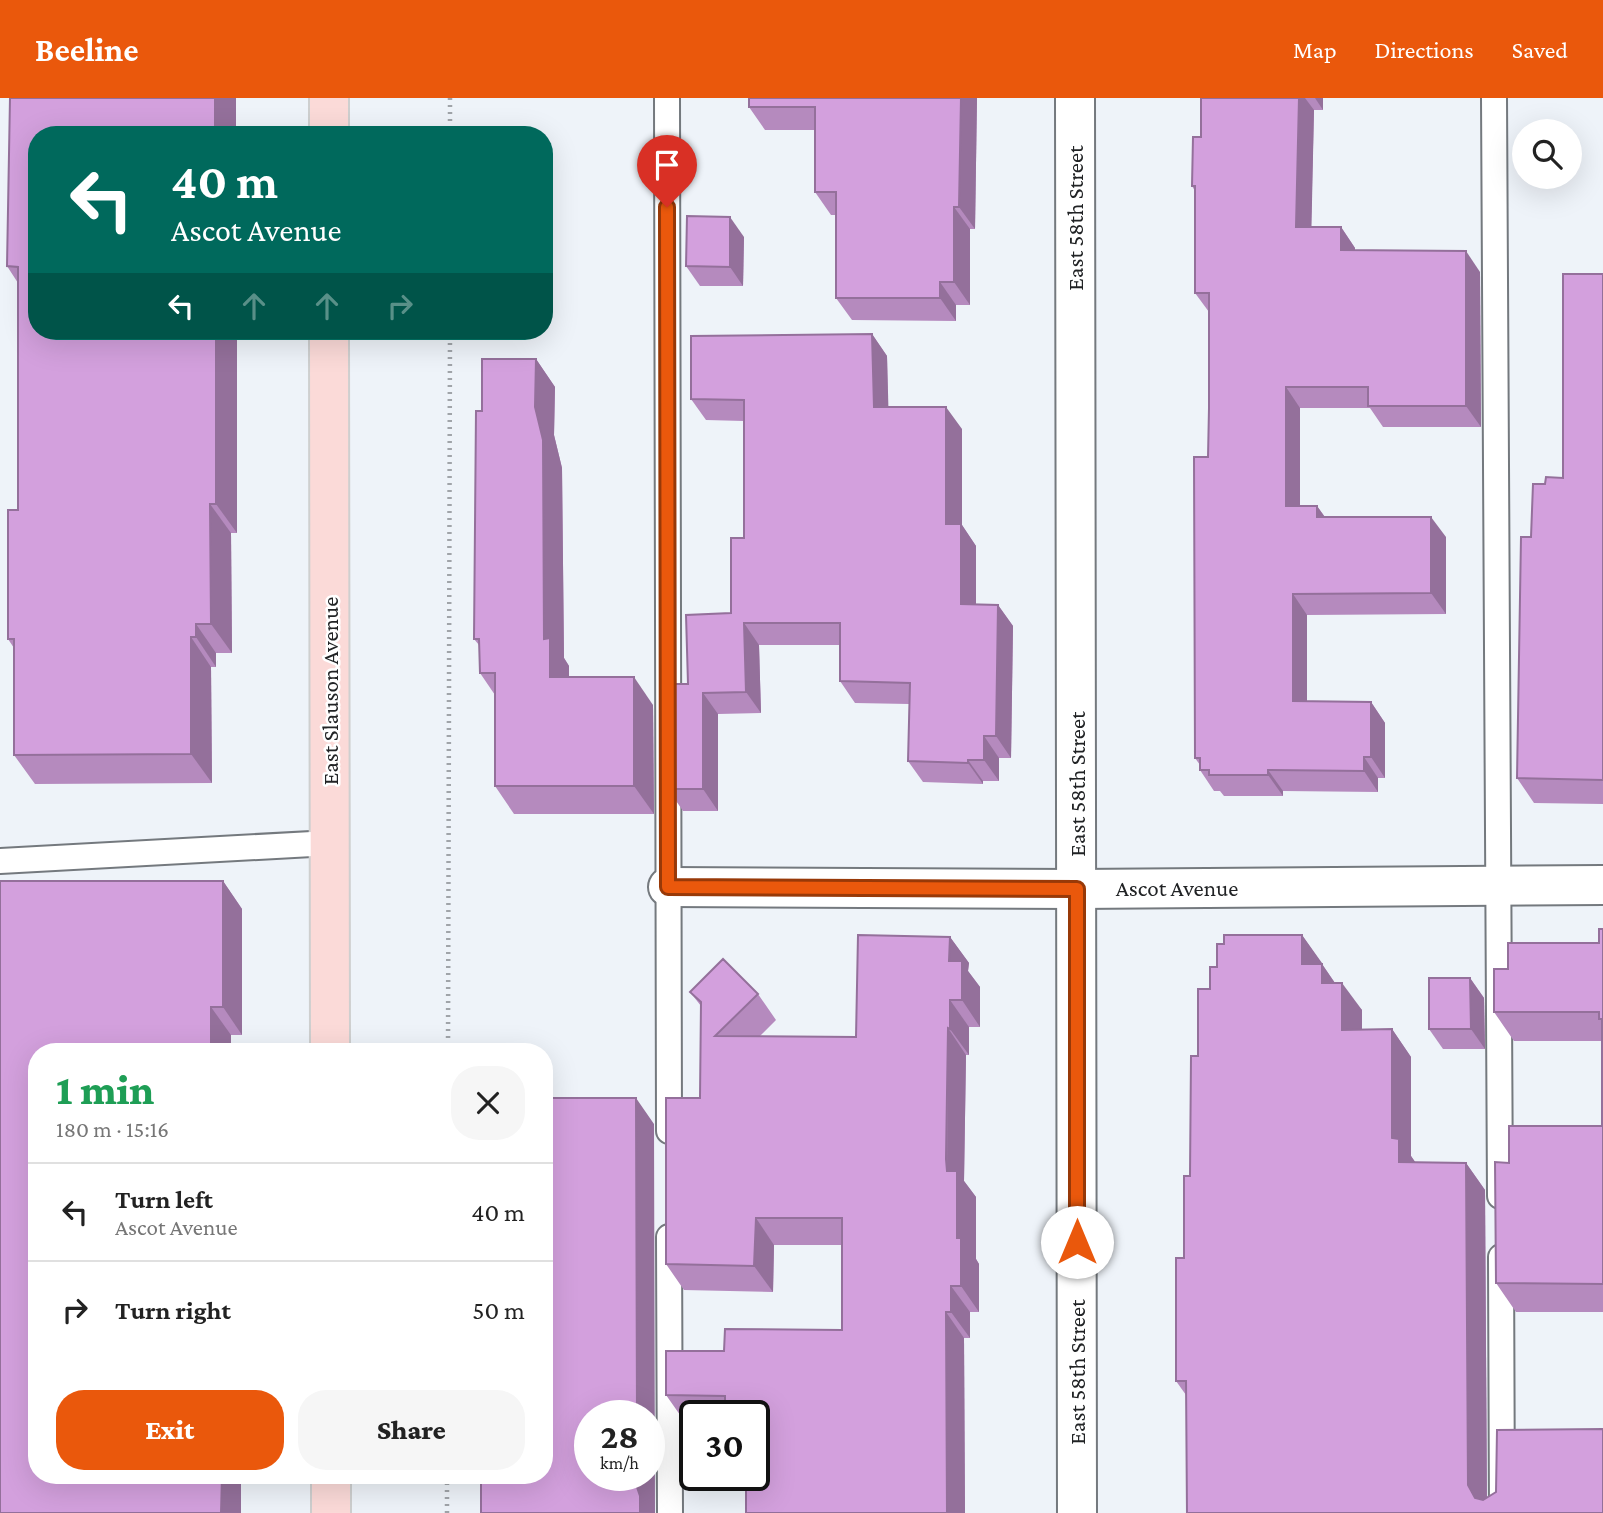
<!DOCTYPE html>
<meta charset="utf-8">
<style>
:root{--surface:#fff;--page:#f6f6f6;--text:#222;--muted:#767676;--line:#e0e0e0;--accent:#ea580c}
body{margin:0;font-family:"Crimson Pro",serif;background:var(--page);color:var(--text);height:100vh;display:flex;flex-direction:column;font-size:26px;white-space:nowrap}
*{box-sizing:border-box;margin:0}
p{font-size:23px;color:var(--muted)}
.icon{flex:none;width:38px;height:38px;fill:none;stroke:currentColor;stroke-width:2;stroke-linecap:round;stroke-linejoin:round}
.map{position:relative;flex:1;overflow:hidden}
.side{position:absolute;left:28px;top:945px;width:525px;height:441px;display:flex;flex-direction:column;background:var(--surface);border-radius:28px;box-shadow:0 7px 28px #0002}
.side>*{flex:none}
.top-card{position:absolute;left:28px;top:28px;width:525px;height:214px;border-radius:28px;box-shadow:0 7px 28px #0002;background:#00695c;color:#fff;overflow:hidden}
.controls{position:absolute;left:1512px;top:21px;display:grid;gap:14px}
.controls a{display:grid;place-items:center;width:70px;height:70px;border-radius:50%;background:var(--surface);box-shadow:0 7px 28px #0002;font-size:35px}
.speed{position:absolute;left:574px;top:1302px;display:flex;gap:14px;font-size:35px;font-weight:700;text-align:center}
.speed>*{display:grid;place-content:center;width:91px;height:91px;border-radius:50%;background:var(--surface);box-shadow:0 7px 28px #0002;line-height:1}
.speed small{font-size:18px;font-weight:400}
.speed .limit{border:4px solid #111;border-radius:10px;background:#fff;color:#111}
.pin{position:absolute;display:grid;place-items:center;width:60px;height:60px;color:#fff;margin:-72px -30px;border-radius:50% 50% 50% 0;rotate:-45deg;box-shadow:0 0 7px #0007}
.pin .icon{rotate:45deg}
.me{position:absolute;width:77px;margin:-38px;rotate:0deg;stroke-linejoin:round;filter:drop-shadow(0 0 5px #0008)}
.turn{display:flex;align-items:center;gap:24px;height:147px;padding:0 28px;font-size:32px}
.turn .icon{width:91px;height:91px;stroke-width:2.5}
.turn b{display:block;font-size:49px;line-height:60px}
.lanes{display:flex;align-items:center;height:66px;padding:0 28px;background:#0003;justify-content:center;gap:35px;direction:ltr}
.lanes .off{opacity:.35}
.round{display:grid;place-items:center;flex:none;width:74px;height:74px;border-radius:28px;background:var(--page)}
.summary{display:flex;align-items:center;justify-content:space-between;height:119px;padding:0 28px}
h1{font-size:42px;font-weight:800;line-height:52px;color:#1e9e55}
.cta{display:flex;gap:14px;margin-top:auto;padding:14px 28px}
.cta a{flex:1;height:80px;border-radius:28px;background:var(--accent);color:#fff;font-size:28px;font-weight:800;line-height:80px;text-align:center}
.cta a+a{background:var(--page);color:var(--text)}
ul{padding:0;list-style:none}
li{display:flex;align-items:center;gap:21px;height:98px;padding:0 28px;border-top:2px solid var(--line)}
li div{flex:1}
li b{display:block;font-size:26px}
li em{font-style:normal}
header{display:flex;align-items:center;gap:42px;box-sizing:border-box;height:98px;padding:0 35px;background:var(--accent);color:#fff}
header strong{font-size:33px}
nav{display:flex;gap:38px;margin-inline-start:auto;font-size:24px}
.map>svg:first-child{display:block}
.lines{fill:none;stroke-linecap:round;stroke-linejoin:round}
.lane-casing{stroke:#74797e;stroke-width:28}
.street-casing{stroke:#74797e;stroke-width:42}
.primary-casing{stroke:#cecfcf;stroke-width:42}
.path{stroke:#a0a4a9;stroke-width:4.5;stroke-dasharray:2 5;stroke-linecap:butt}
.lane{stroke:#fff;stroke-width:24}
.street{stroke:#fff;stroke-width:38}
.primary{stroke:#fbdad8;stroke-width:38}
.wall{fill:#b58abe}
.shaded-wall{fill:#94709b}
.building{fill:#d3a0dd;stroke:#94709b;stroke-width:2}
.route-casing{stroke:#983908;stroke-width:18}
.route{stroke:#ea580c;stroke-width:12}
.labels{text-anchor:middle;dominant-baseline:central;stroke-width:5;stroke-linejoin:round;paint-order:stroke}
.street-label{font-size:23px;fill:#212325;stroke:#fff}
</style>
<header>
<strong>Beeline</strong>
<nav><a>Map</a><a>Directions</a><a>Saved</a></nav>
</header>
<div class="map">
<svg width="1603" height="1415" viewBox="0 0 1603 1415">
<rect width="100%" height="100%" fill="#eef3f9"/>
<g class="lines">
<defs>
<g id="lane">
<polyline points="667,0 669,1033"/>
<polyline points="1494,0 1500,1098"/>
<polyline points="0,763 330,745"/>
<polyline points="669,1139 670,1415"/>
<polyline points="1501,1159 1502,1415"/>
</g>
<g id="street">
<polyline points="1075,0 1077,1415"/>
<polyline points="668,789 1077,791 1603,787"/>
</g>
<g id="primary">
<polyline points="329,0 329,37"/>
<polyline points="329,233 330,954"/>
<polyline points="331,1377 331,1415"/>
</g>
</defs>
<use href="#lane" class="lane-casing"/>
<use href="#street" class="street-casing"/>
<use href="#primary" class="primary-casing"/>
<g class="path">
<polyline points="450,37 450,0"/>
<polyline points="448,954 450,233"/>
<polyline points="447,1415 447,1377"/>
</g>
<use href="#lane" class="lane"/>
<use href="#street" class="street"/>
<use href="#primary" class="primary"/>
</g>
<g class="wall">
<polygon points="10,0 236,0 236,37 37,37 37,233 237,233 237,435 231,435 232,555 216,555 216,569 211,569 212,685 35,686 14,657 14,550 8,541 8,412 18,412 18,185 7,168"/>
<polygon points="977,0 975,131 970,131 970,207 956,207 956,223 852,222 836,200 836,117 831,117 815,94 815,32 765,32 749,9"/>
<polygon points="1201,0 1323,0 1323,12 1314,12 1311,129 1341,129 1355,150 1355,152 1480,174 1481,329 1383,329 1370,310 1300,310 1300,408 1317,408 1325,419 1446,439 1446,516 1307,517 1307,603 1371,604 1385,625 1385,680 1378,680 1378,694 1283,693 1283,698 1224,698 1220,693 1214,693 1200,672 1200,667 1195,660 1208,359 1209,310 1209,214 1195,195 1195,93 1192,88 1201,39"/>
<polygon points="744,139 743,188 700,188 686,168"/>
<polygon points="1603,176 1603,706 1534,705 1517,680 1531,439 1545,386 1563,380"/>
<polygon points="872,236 887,258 888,309 962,331 962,427 976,448 976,506 998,507 1013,528 1011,660 999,660 999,683 983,683 983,686 923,684 908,663 909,606 855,605 840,583 840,547 759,547 761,615 718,616 718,713 683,713 668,691 688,586 731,515 744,440 744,323 706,322 691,301"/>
<polygon points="536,261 555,289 554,337 562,370 564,560 569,568 569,579 653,607 654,716 514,716 495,688 495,597 480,575 479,547 474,541 482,313"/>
<polygon points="0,783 223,783 242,811 242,937 231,937 231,954 37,954 37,1377 241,1377 241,1415 0,1415"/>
<polygon points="1603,831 1603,1214 1516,1214 1496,1185 1509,1065 1602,1028 1602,943 1514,943 1494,914 1508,871 1599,845"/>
<polygon points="1302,837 1335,885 1362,912 1362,932 1392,931 1411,959 1411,1058 1415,1064 1466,1065 1485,1092 1487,1400 1603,1415 1187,1415 1186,1297 1176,1283 1198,958 1210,891 1224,846"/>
<polygon points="950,839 969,865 968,873 980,889 980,929 969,929 969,957 966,957 964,1083 976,1099 976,1161 979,1166 979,1214 970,1214 970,1240 964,1240 965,1415 746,1415 754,1318 695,1318 695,1324 685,1324 666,1297 724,1253 842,1232 842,1147 774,1147 773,1194 684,1192 666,1166 700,1000 701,908 690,894 758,896 776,922 760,938 856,939"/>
<polygon points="1470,880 1484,900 1485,951 1443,951 1429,931"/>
</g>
<g class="shaded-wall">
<rect x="215" y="0" width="21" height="37"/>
<polygon points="961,0 977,0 975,131 959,109"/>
<polygon points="1299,0 1305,0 1314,12 1311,150 1296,129"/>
<polygon points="1315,0 1323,0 1323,12"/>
<polygon points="954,109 970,131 970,207 954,184"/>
<polygon points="730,119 744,139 743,188 730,169"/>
<polygon points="1341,129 1355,150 1355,173 1341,152"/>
<polygon points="1466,153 1480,174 1481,329 1466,308"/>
<polygon points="940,184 956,207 956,223 940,200"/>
<polygon points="216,233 237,233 237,435 216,406"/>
<polygon points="872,236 887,258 889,331 874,309"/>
<polygon points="536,261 555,289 554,337 562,370 564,560 569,568 569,607 550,579 544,541 535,309"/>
<polygon points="1286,289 1300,310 1300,428 1286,408"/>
<polygon points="946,309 962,331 962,427 976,448 976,527 961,506 946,426"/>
<polygon points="210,406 231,435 232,555 211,526"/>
<polygon points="1317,408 1331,428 1317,419"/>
<polygon points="1431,419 1446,439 1446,516 1431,495"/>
<polygon points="1293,496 1307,517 1307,624 1293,603"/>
<polygon points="998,507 1013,528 1011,660 996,638"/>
<polygon points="744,525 759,547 761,615 746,594"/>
<polygon points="196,526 216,555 216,569 196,539"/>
<polygon points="191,539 211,569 212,685 191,656"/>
<polygon points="634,579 653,607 654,716 634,688"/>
<polygon points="703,595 718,616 718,713 703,691"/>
<polygon points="1371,604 1385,625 1385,680 1371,659"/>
<polygon points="984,638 999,660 999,683 984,662"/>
<polygon points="1364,659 1378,680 1378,694 1364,673"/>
<polygon points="968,662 983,683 983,686 968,665"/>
<polygon points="1268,672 1283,693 1283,698 1268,677"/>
<polygon points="223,783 242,811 242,937 223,909"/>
<polygon points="1302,837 1322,865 1322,894 1302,866"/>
<polygon points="950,839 969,865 968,873 980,889 980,929 962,902 949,863"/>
<polygon points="1322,866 1341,894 1322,885"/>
<polygon points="1470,880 1484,900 1485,951 1471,931"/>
<polygon points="1342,885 1362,912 1362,960 1342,932"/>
<polygon points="950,902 969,929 969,957 950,931"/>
<polygon points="211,909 231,937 231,954 211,954"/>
<polygon points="948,930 966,957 964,1083 976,1099 976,1161 979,1166 979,1214 961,1188 957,1140 947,1073"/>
<polygon points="1392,931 1411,959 1411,1058 1418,1068 1399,1064 1392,1040"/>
<polygon points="636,1000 654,1026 655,1415 640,1415 637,1389 637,1377 649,1377 649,1318 637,1318"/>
<polygon points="1466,1065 1485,1092 1487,1415 1475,1400 1468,1387"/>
<polygon points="756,1120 774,1147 773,1194 754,1168"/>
<polygon points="951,1188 970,1214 970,1240 951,1214"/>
<polygon points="946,1214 964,1240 965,1415 947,1415"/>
<polygon points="222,1377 241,1377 241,1415 221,1415"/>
</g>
<g class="building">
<polygon points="10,0 215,0 215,37 37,37 37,233 216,233 216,406 210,406 211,526 196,526 196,539 191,539 191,656 14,657 14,541 8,541 8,412 18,412 18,169 7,168"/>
<polygon points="749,0 961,0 959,109 954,109 954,184 940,184 940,200 836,200 836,94 815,94 815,9 749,9"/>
<polygon points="1201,0 1299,0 1296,129 1341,129 1341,152 1466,153 1466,308 1368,308 1368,289 1286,289 1286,408 1317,408 1317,419 1431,419 1431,495 1293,496 1293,603 1371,604 1371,659 1364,659 1364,673 1268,672 1268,677 1209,677 1209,672 1200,672 1200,660 1195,660 1194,359 1208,359 1209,310 1209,195 1195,195 1195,88 1192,88 1193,39 1201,39"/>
<polygon points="687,118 730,119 730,169 686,168"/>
<polygon points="1563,176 1603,176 1603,682 1517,680 1521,439 1531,439 1533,386 1545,386 1546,379 1563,380"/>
<polygon points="872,236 874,309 946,309 946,426 961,426 961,506 998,507 996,638 984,638 984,662 968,662 968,665 908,663 910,585 840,583 840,525 744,525 746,594 703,595 703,691 668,691 668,586 688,586 686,517 731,515 731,440 744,440 744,302 691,301 691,238"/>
<polygon points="482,261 536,261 535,309 543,342 544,541 550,540 550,579 634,579 634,688 495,688 495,575 480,575 479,541 474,541 476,313 482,313"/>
<polygon points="0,783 223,783 223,909 211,909 211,954 37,954 37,1377 222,1377 221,1415 0,1415"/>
<polygon points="1599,831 1603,831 1603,1186 1496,1185 1495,1064 1509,1065 1509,1028 1602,1028 1602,921 1599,921 1599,914 1494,914 1494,871 1508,871 1508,845 1599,845"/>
<polygon points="858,837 950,839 949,863 962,863 962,902 950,902 950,931 948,930 946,1061 947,1073 957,1073 957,1140 961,1140 961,1188 951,1188 951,1214 946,1214 947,1415 746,1415 746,1377 754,1377 754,1318 746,1318 746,1313 725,1312 725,1298 666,1297 666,1253 724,1253 725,1231 842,1232 842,1120 756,1120 754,1168 666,1166 666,1000 700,1000 701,904 690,894 723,861 758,896 715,938 856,939"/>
<polygon points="1224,837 1302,837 1302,866 1322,866 1322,885 1342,885 1342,932 1392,931 1392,1040 1399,1041 1399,1064 1466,1065 1468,1387 1475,1400 1483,1402 1496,1394 1497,1332 1603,1331 1603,1415 1187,1415 1186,1283 1176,1283 1176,1160 1184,1160 1184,1078 1190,1078 1191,958 1198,958 1198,891 1210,891 1210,869 1217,869 1217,846 1224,846"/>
<polygon points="1429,880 1470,880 1471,931 1429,931"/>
<polygon points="544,1000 636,1000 637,1318 590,1318 590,1377 637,1377 637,1389 640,1398 640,1415 481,1415 481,1377 544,1377"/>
</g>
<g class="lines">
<defs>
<polyline id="route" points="667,109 668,789 1077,791 1077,1144"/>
</defs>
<use href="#route" class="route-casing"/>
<use href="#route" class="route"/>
</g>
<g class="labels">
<g class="street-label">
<text transform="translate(1075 120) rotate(-90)">East 58th Street</text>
<text transform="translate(330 593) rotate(-90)">East Slauson Avenue</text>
<text transform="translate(1077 686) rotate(-90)">East 58th Street</text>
<text x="1177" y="790">Ascot Avenue</text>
<text transform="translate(1077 1274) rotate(-90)">East 58th Street</text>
</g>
</g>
</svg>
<div class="controls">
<a><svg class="icon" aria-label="search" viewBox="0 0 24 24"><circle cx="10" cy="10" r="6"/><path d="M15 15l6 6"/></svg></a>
</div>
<div class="speed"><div>28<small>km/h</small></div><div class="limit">30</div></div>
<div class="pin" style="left:667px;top:109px;background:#d93025"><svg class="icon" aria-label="arrive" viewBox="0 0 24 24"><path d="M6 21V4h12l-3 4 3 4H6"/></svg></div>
<svg class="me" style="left:1077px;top:1144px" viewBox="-20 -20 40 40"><circle r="19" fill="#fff"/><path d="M0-13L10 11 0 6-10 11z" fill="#ea580c"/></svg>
<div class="top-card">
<div class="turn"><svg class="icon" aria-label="left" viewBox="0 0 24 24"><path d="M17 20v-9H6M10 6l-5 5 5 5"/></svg><div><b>40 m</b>Ascot Avenue</div></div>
<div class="lanes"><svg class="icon" aria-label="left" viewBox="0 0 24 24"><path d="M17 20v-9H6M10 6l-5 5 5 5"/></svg><svg class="icon off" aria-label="ahead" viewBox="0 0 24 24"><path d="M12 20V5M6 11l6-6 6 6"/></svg><svg class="icon off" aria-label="ahead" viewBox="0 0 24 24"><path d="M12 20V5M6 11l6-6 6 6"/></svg><svg class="icon off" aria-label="right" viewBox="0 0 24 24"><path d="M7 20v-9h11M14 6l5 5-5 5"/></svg></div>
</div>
<section class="side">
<div class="summary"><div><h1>1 min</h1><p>180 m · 15:16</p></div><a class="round"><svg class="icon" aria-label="close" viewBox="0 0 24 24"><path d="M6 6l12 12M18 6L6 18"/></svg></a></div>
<ul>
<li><svg class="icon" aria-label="left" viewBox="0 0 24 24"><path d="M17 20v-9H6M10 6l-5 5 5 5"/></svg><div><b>Turn left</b><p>Ascot Avenue</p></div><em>40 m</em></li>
<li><svg class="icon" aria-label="right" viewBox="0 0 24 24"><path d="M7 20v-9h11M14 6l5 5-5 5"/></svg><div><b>Turn right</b></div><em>50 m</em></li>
</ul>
<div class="cta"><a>Exit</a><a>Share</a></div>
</section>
</div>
